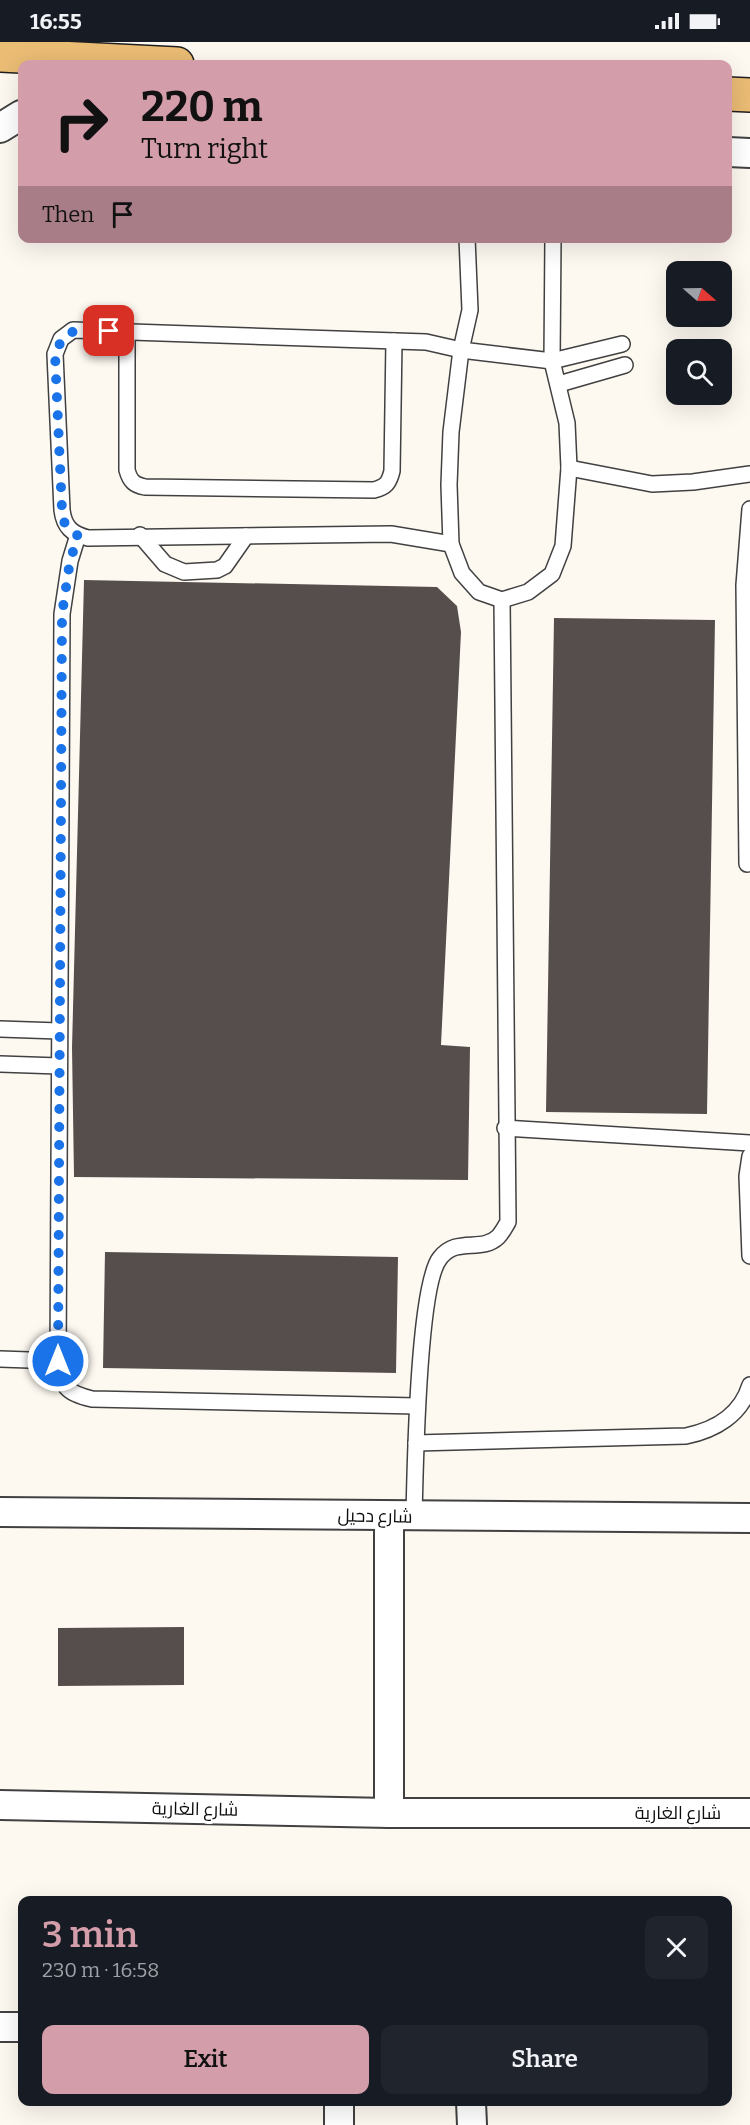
<!DOCTYPE html>
<meta charset="utf-8">
<style>
:root{--surface:#171b24;--page:#20242c;--text:#f1f3f6;--muted:#9ea1a6;--accent:#d49daa}
body{margin:0;font-family:Bitter,Cairo,serif;background:var(--page);color:var(--text);height:100vh;display:flex;flex-direction:column;font-size:22px;white-space:nowrap}
*{box-sizing:border-box;margin:0}
p{font-size:20px;color:var(--muted)}
.icon{flex:none;width:33px;height:33px;fill:none;stroke:currentColor;stroke-width:2;stroke-linecap:round;stroke-linejoin:round}
.map{position:relative;flex:1;overflow:hidden}
.drawer{position:absolute;left:18px;top:1854px;width:714px;height:210px;display:flex;flex-direction:column;background:var(--surface);border-radius:12px;box-shadow:0 6px 24px #0002}
.drawer>*{flex:none}
.top-card{position:absolute;left:18px;top:18px;width:714px;height:183px;border-radius:12px;box-shadow:0 6px 24px #0002;background:#d49daa;color:#111;overflow:hidden}
.needle{width:39px;rotate:110deg}
.buttons{position:absolute;left:666px;top:219px;display:grid;gap:12px}
.buttons a{display:grid;place-items:center;width:66px;height:66px;border-radius:12px;background:var(--surface);box-shadow:0 6px 24px #0002;font-size:30px}
.pin{position:absolute;display:grid;place-items:center;width:51px;height:51px;color:#fff;margin:-26px;border-radius:12px;box-shadow:0 3px 9px #0006}
.me{position:absolute;width:66px;margin:-33px;rotate:0deg;stroke-linejoin:round;filter:drop-shadow(0 0 4px #0008)}
.turn{display:flex;align-items:center;gap:21px;height:126px;padding:0 24px;font-size:27px}
.turn .icon{width:78px;height:78px;stroke-width:2.5}
.turn b{display:block;font-size:42px;line-height:51px}
.then{display:flex;align-items:center;height:57px;padding:0 24px;background:#0003;gap:12px;font-size:22px}
.round{display:grid;place-items:center;flex:none;width:63px;height:63px;border-radius:12px;background:var(--page)}
.head{display:flex;align-items:center;justify-content:space-between;height:102px;padding:0 24px}
h1{font-size:36px;font-weight:600;line-height:45px;color:var(--accent)}
.primary-button{display:flex;gap:12px;margin-top:auto;padding:12px 24px}
.primary-button a{flex:1;height:69px;border-radius:12px;background:var(--accent);color:#111;font-size:24px;font-weight:600;line-height:69px;text-align:center}
.primary-button a+a{background:var(--page);color:var(--text)}
.status{display:flex;justify-content:space-between;align-items:center;height:42px;padding:0 30px;background:var(--surface);direction:ltr}
.status svg{height:16px;fill:currentColor}
.map>svg:first-child{display:block}
.building{fill:#564e4c}
.lines{fill:none;stroke-linecap:round;stroke-linejoin:round}
.lane-casing{stroke:#414141;stroke-width:18}
.street-casing{stroke:#414141;stroke-width:32}
.primary-casing{stroke:#1f1f1f;stroke-width:36}
.lane{stroke:#fff;stroke-width:15}
.street{stroke:#fff;stroke-width:28}
.primary{stroke:#eabc74;stroke-width:33}
.route{stroke:#1a73e8;stroke-width:10;stroke-dasharray:0 18}
.labels{text-anchor:middle;dominant-baseline:central;stroke-width:6;stroke-linejoin:round;paint-order:stroke}
.street-label{font-size:18px;fill:#0e0e0e;stroke:#fff}
</style>
<div class="status"><b>16:55</b><svg viewBox="0 0 49 12"><path d="M0 12V9h3v3zM5 12V6h3v6zM10 12V3h3v9zM15 12V0h3v12zM26 1h20v11H26zM47 4h2v5h-2z"/></svg></div>
<div class="map">
<svg width="750" height="2083" viewBox="0 0 750 2083">
<rect width="100%" height="100%" fill="#fdf9f1"/>
<g class="building">
<polygon points="84,538 437,545 457,564 461,590 441,1003 470,1005 468,1138 74,1135 72,1006"/>
<polygon points="554,576 715,578 707,1072 546,1070"/>
<polygon points="105,1210 398,1215 396,1331 103,1326"/>
<polygon points="184,1585 184,1643 58,1644 58,1586"/>
</g>
<g class="lines">
<defs>
<g id="lane">
<polyline points="467,196 470,268 461,308 451,390 449,443 451,502 462,531 479,550 502,558 528,550 552,532 563,504 569,426 567,381 552,319 553,196"/>
<path d="M 127,289 L 127,428 C 130,439 134,443 145,445 L 374,448 C 386,445 389,441 392,429 L 394,299"/>
<polyline points="559,342 625,323"/>
<polyline points="569,426 652,442 693,440 750,432"/>
<path d="M 78,493 L 70,519 L 62,572 L 58,1319 C 62,1345 66,1351 92,1357 L 417,1364"/>
<polyline points="140,493 165,522 184,530 217,528 225,524 246,494"/>
<path d="M 451,502 L 391,492 L 88,496 C 72,492 64,485 62,468 L 55,312 L 61,297 L 73,288 L 426,300 L 461,308 L 552,319 L 622,302"/>
<polyline points="747,822 744,543 750,467"/>
<polyline points="0,987 59,989"/>
<polyline points="0,1022 59,1024"/>
<polyline points="505,1086 750,1101"/>
<polyline points="750,1114 747,1134 750,1214"/>
<polyline points="0,1317 58,1319"/>
<path d="M 416,1401 L 686,1394 C 715,1388 741,1373 750,1343"/>
<path d="M 414,1475 C 415,1430 418,1243 440,1216 C 457,1194 481,1211 498,1195 C 502,1191 505,1185 508,1180 L 502,558"/>
</g>
<g id="street">
<polyline points="0,86 21,73"/>
<polyline points="728,110 750,111"/>
<polyline points="0,1470 750,1476"/>
<polyline points="389,1474 389,1771"/>
<polyline points="0,1763 389,1771 750,1771"/>
<polyline points="0,1985 22,1985"/>
<polyline points="339,2060 339,2083"/>
<polyline points="471,2060 472,2083"/>
</g>
<g id="primary">
<polyline points="0,13 177,22"/>
<polyline points="728,52 750,53"/>
</g>
</defs>
<use href="#lane" class="lane-casing"/>
<use href="#street" class="street-casing"/>
<use href="#primary" class="primary-casing"/>
<use href="#lane" class="lane"/>
<use href="#street" class="street"/>
<use href="#primary" class="primary"/>
</g>
<g class="lines">
<path class="route" d="M 58,1319 L 62,572 L 70,519 L 78,494 L 63,479 L 62,468 L 55,312 C 67,282 81,288 109,289"/>
</g>
<g class="labels">
<g class="street-label">
<text transform="translate(375 1474) rotate(1)">شارع دحيل</text>
<text transform="translate(195 1767) rotate(1)">شارع الغارية</text>
<text x="678" y="1771">شارع الغارية</text>
</g>
</g>
</svg>
<div class="buttons">
<a><svg class="needle" viewBox="-14 -14 28 28"><path d="M0-13l5 13h-10z" fill="#e53935"/><path d="M0 13l5-13h-10z" fill="#9ea1a6"/></svg></a>
<a><svg class="icon" aria-label="search" viewBox="0 0 24 24"><circle cx="10" cy="10" r="6"/><path d="M15 15l6 6"/></svg></a>
</div>
<div class="pin" style="left:109px;top:289px;background:#d93025"><svg class="icon" aria-label="arrive" viewBox="0 0 24 24"><path d="M6 21V4h12l-3 4 3 4H6"/></svg></div>
<svg class="me" style="left:58px;top:1319px" viewBox="-20 -20 40 40"><circle r="17" fill="#1a73e8" stroke="#fff" stroke-width="3"/><path d="M0-11L8 9 0 5-8 9z" fill="#fff"/></svg>
<div class="top-card">
<div class="turn"><svg class="icon" aria-label="right" viewBox="0 0 24 24"><path d="M7 20v-9h11M14 6l5 5-5 5"/></svg><div><b>220 m</b>Turn right</div></div>
<div class="then">Then<svg class="icon" aria-label="arrive" viewBox="0 0 24 24"><path d="M6 21V4h12l-3 4 3 4H6"/></svg></div>
</div>
<section class="drawer">
<div class="head"><div><h1>3 min</h1><p>230 m · 16:58</p></div><a class="round"><svg class="icon" aria-label="close" viewBox="0 0 24 24"><path d="M6 6l12 12M18 6L6 18"/></svg></a></div>
<div class="primary-button"><a>Exit</a><a>Share</a></div>
</section>
</div>
